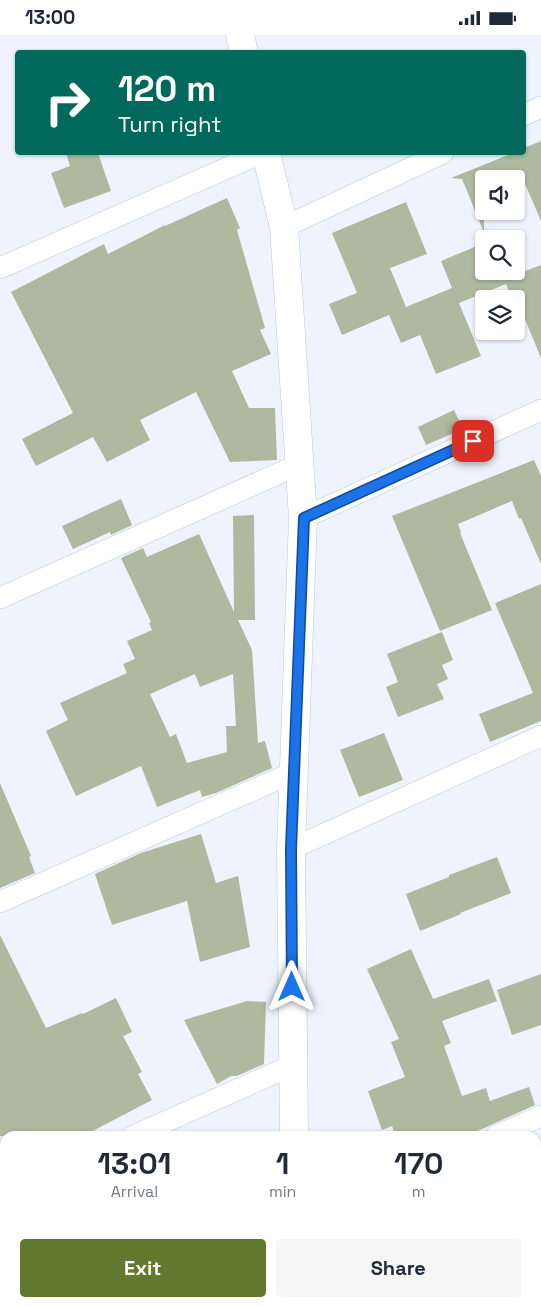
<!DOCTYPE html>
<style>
:root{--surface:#fff;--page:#f6f6f7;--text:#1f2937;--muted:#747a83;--accent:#617a2d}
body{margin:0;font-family:"Space Grotesk",sans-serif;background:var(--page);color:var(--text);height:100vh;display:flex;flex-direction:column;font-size:19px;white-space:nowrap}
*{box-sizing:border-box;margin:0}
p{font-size:16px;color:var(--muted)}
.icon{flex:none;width:28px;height:28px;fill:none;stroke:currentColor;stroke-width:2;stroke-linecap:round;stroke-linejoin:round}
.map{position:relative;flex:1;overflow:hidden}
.side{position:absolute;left:0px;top:1096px;width:541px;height:176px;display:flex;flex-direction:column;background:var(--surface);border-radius:15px 15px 0 0;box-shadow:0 1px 4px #0004}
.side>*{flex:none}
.hud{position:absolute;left:15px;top:15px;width:511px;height:105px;border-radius:5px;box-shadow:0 1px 4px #0004;background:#00695c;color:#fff;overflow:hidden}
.controls{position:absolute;left:475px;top:135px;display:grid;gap:10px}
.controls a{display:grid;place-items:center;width:50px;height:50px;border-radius:5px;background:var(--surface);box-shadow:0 1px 4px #0004;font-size:25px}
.pin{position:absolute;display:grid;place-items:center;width:42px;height:42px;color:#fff;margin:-21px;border-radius:10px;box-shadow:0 2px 8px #0006}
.me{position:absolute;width:55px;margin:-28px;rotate:0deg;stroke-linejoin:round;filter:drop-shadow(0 0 4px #0008)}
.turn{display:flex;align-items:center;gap:18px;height:105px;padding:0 20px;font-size:22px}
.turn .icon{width:65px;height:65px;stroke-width:2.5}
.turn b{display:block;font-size:35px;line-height:42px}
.eta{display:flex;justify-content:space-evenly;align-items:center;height:85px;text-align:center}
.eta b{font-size:30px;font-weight:800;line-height:35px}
.button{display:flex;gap:10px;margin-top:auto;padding:10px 20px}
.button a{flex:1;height:58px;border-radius:5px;background:var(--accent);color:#fff;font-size:20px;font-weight:800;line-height:58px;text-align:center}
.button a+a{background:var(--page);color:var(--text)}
.status{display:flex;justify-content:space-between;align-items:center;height:35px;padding:0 25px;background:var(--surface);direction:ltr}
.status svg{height:14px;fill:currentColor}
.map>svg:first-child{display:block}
.building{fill:#afb99f;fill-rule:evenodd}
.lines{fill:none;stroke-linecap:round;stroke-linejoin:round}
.minor-casing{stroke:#bac7e1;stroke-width:22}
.tertiary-casing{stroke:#bac7e1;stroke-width:29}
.minor{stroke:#fff;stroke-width:21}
.tertiary{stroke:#fff;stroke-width:28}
.route-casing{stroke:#114b97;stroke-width:12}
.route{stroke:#1a73e8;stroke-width:9}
</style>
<div class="status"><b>13:00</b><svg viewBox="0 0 49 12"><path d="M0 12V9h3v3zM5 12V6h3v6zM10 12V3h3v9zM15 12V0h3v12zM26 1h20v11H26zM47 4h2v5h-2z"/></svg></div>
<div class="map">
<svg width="541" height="1272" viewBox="0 0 541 1272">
<rect width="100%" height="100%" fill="#eef3fe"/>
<g class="building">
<polygon points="541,106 541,186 523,144 484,144 484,195 483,195 462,144 451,143 513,118 524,118 524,113"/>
<polygon points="66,118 98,118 111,156 64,173 51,138 70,131"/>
<polygon points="227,163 240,193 237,195 265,293 260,295 271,319 232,336 249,373 275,373 277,425 230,427 196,357 140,385 150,405 107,427 93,402 36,431 22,404 73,378 11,257 104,209 108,219 165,190 165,191"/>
<polygon points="406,167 427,219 390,233 406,272 452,253 441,226 484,208 484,236 525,236 541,230 541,323 520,272 516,274 516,264 512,264 506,249 459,268 481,321 436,339 420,300 401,308 389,280 342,300 329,269 357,258 332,198"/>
<polygon points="454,375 463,394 426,410 418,392"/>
<polygon points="534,425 541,441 541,529 521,483 519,484 512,466 458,489 461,497 460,498 492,575 440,596 392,481"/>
<polygon points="121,464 132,490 111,500 110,497 73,514 62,491"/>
<path d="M 254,480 L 255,585 L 238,585 L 252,615 L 258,708 L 265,706 L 272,733 L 216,758 L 202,762 L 200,755 L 157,772 L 141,731 L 76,761 L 46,696 L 68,685 L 60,668 L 127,638 L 123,629 L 135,624 L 127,606 L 152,595 L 149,588 L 151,587 L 121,523 L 143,513 L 147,522 L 199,499 L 234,577 L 233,481 ZM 195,639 L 200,652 L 233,639 L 236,691 L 226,691 L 227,717 L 187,728 L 176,699 L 170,702 L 150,659 Z"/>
<polygon points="541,549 541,686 490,707 479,679 533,658 495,568"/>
<polygon points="442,597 453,625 442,630 448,644 437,649 444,664 398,682 386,652 398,647 387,619"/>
<polygon points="384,698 403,745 359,762 340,715"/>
<polygon points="0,748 31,821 29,822 35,838 0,853"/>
<polygon points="201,799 216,848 238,841 250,912 200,927 187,866 112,890 95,839 141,818"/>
<polygon points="497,822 511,858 460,878 461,879 420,896 406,859 449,842 449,840"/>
<polygon points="0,900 46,993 82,978 83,979 116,963 132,997 123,1001 142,1037 138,1039 152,1065 83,1101 0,1101"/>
<polygon points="411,914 433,964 489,944 497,966 442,986 451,1008 444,1011 462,1061 486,1053 490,1066 529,1052 535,1070 491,1090 487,1092 463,1101 396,1101 392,1091 382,1095 368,1056 405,1042 391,1007 399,1004 367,934"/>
<polygon points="541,939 541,990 512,1000 497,955"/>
<polygon points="247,966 266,967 264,1029 237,1041 231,1041 217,1049 184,985"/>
</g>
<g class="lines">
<defs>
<g id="minor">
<polyline points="524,80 541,72"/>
<polyline points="284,192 443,118"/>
<polyline points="0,233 261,118"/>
<polyline points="303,483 541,375"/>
<polyline points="0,563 300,429"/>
<polyline points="291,814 541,701"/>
<polyline points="0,867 294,737"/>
<polyline points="133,1101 293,1030"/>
<polyline points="496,1101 541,1081"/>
<polyline points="0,1160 5,1158"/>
<polyline points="534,1272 541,1269"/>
</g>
<g id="tertiary">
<polyline points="240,0 244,18"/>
<polyline points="266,118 284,192 303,483 291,814 294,1101"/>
<polyline points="295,1268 295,1272"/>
</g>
</defs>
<use href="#minor" class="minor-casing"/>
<use href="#tertiary" class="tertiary-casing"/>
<use href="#minor" class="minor"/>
<use href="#tertiary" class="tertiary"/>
</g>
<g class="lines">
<defs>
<polyline id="route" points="292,952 291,814 304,483 473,406"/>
</defs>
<use href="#route" class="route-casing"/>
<use href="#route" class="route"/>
</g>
</svg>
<div class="controls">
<a><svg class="icon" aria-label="sound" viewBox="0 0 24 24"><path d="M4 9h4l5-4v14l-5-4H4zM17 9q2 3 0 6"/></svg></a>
<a><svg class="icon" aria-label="search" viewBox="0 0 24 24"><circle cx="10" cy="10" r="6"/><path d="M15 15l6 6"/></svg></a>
<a><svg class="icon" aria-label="layers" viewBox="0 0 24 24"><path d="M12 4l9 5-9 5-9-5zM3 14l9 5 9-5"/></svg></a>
</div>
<div class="pin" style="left:473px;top:406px;background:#d93025"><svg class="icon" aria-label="arrive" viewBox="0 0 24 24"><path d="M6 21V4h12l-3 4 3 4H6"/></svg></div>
<svg class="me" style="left:292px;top:952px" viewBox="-20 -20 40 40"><path d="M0-17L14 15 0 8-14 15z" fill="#1a73e8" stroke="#fff" stroke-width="4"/></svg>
<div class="hud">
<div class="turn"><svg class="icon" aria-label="right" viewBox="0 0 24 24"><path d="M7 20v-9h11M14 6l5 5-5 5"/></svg><div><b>120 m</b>Turn right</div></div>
</div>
<section class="side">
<div class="eta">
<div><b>13:01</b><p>Arrival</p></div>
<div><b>1</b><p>min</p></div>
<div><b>170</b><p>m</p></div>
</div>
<div class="button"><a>Exit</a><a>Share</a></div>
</section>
</div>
